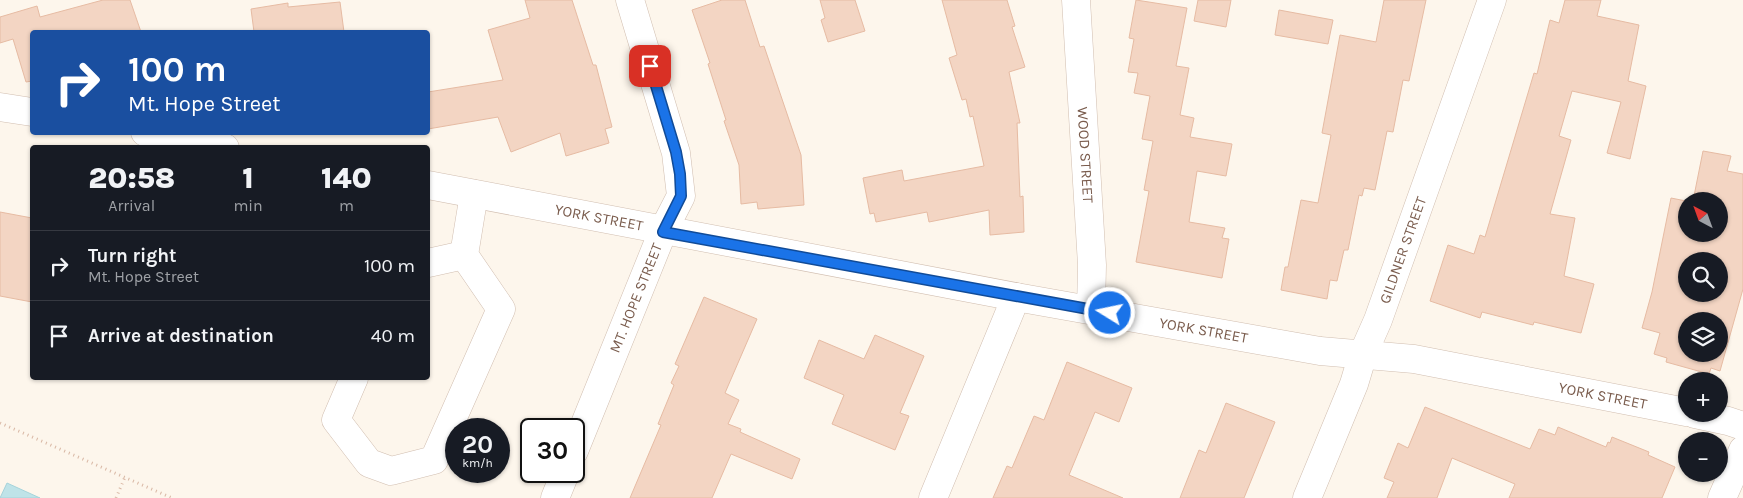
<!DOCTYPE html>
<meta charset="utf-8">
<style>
:root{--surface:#171b24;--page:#242831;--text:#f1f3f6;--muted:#9ea1a6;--line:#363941}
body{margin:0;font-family:Karla,sans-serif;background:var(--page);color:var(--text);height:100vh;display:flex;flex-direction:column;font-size:19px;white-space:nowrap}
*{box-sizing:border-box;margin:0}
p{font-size:16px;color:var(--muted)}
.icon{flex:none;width:28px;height:28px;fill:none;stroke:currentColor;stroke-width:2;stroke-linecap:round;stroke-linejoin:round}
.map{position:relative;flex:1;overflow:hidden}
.drawer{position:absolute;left:30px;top:145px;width:400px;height:235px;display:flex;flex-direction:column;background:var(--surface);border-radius:5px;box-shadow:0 1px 4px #0004}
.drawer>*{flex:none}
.top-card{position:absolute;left:30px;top:30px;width:400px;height:105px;border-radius:5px;box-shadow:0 1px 4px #0004;background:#1a4fa0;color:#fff;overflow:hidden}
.needle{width:32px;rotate:319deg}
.tools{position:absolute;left:1678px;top:192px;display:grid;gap:10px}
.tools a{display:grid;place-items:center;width:50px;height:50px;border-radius:50%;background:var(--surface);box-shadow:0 1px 4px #0004;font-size:25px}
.speed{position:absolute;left:445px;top:418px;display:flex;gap:10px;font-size:25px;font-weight:700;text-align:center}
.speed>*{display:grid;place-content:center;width:65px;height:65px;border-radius:50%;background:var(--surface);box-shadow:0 1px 4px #0004;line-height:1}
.speed small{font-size:12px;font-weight:400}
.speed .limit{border:2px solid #111;border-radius:8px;background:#fff;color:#111}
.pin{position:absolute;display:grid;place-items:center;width:42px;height:42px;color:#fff;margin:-21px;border-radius:10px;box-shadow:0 2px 8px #0006}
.me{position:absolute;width:55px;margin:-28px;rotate:280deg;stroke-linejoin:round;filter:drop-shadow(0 0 4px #0008)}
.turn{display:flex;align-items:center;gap:18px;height:105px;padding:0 15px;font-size:22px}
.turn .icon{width:65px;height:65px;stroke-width:2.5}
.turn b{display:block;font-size:35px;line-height:42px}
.eta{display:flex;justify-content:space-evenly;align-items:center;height:85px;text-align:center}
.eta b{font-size:30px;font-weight:800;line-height:35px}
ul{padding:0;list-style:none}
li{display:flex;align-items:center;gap:15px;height:70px;padding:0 15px;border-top:1px solid var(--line)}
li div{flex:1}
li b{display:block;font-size:19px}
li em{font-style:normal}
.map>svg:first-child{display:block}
.water{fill:#bfe3e8;stroke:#a5d3da}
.building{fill:#f3d5c3;stroke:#e6bba3;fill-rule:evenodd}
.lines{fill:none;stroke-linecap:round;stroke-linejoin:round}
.minor-casing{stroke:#d1beb0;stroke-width:29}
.path{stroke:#d9b8a5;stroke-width:3;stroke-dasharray:1 4;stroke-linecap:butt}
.minor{stroke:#fff;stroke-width:28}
.route-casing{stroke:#114b97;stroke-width:12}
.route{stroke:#1a73e8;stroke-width:9}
.labels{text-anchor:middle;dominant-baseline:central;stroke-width:4;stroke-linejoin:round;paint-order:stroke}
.street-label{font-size:15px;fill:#7a5c4d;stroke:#fffaf3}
</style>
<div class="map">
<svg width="1743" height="498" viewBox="0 0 1743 498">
<rect width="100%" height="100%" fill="#fdf6ec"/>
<polygon class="water" points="7,483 40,498 0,498"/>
<g class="building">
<polygon points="103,0 130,0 141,32 32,32 32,81 26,82 13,39 0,43 0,17 37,6 40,17"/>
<polygon points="525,0 572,0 593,65 596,65 612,127 605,129 609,143 566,156 560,133 511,152 498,117 428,129 428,92 503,80 488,30 530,18"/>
<polygon points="722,0 745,0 760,47 764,46 801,155 804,205 758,209 757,202 741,204 739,165 724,121 726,120 708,64 710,63 692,10"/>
<polygon points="820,0 855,0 865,31 828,42 821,20 825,18"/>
<polygon points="942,0 1007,0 1015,26 1012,27 1025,67 1009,72 1020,123 1017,123 1020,197 1023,196 1024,232 990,235 989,210 929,222 927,212 876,222 874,213 870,214 863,178 902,170 904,181 984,166 973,116 970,117 966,99 962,100 949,58 957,55"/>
<polygon points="1136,0 1187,8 1176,66 1189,68 1180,115 1194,118 1190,137 1232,144 1226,176 1197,171 1189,222 1225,228 1222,238 1229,239 1222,278 1136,262 1149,191 1144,190 1153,141 1142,139 1150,96 1134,93 1138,73 1128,72 1134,39 1129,38"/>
<polygon points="1198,0 1231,0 1226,27 1194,21"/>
<polygon points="1384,0 1426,0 1409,81 1403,80 1393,132 1387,131 1375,190 1364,188 1362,196 1359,195 1348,250 1344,250 1337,281 1330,280 1327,299 1281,290 1285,267 1288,267 1301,200 1318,203 1331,135 1322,133 1340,35 1376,42"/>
<polygon points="1565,0 1601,0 1597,16 1639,25 1628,81 1646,86 1630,159 1607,153 1621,102 1572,91 1559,136 1571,140 1550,214 1575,218 1564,276 1594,284 1581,333 1534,322 1533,325 1482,312 1480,318 1430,301 1448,245 1474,254 1480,235 1485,237 1534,73 1537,74 1550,20 1559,23"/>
<polygon points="340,2 344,32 254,32 251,9 288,3 288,7"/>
<polygon points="1279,10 1333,20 1328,44 1275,35"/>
<path d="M 1703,151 L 1731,156 L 1727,171 L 1743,174 L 1743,289 L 1720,371 L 1711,368 L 1709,374 L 1666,362 L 1667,358 L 1654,354 L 1660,333 L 1642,328 L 1652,292 L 1671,198 L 1686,201 L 1686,234 L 1719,234 L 1719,201 L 1693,201 ZM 1686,261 L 1719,261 L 1719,294 L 1686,294 ZM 1686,321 L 1719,321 L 1719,354 L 1686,354 Z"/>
<polygon points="0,212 32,218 32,302 0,296"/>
<polygon points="704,297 757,319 725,393 739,400 728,424 741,429 740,432 800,459 792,479 731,454 712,498 630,498 661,425 658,424 674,385 671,383 679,366 675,364"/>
<polygon points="875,335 924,356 900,413 909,416 895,450 832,424 844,395 804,378 819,340 864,359"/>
<polygon points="1067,362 1132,388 1119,422 1095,412 1069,475 1123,498 993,498 1007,466 1012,468 1034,416 1044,420"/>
<polygon points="1226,403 1275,422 1244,498 1180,498 1199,450 1206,453"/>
<polygon points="1425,407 1530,449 1539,429 1555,435 1558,427 1606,447 1608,442 1610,443 1612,437 1649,452 1648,455 1675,467 1662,498 1509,498 1515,484 1452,458 1437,498 1387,498 1394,482 1384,478 1398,443 1408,448"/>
</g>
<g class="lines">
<defs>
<g id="minor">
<path id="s1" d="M 1076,0 L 1092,265 L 1091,310"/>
<polyline points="0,107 32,112"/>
<polyline points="145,132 225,148"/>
<path id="s2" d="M 428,185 L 1016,297 L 1320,351 L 1414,359 L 1686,412"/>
<polyline points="428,263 464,255"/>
<polyline points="354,378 336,420 369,463 391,471 434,460 501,309 464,255 474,194"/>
<polyline points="1695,414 1728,421 1743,426"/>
<path id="s3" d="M 574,451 L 663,231 L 681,196 L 676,153 L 630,0"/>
<polyline points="555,498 566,471"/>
<polyline points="933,498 1016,297"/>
<path id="s4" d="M 1307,498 L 1354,384 L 1363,354 L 1378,320 L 1492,0"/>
<polyline points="1722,498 1743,450"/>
</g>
</defs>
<use href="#minor" class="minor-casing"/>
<g class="path">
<polyline points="0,423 172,498"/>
<polyline points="116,498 125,477"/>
</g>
<use href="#minor" class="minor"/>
</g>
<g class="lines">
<defs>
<polyline id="route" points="650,66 676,152 680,174 681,196 663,232 1110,313"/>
</defs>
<use href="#route" class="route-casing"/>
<use href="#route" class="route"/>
</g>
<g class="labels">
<g class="street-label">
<text stroke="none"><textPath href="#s1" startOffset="155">WOOD STREET</textPath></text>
<text stroke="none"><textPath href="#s2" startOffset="174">YORK STREET</textPath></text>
<text stroke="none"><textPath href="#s4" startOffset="266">GILDNER STREET</textPath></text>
<text stroke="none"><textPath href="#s3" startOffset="165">MT. HOPE STREET</textPath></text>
<text stroke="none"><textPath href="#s2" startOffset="789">YORK STREET</textPath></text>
<text stroke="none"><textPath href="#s2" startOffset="1194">YORK STREET</textPath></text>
</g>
</g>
</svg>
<div class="tools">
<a><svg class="needle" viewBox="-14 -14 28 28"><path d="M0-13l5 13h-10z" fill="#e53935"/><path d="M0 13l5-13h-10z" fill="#9ea1a6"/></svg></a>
<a><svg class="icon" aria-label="search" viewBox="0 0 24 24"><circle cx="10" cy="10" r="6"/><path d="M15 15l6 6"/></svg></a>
<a><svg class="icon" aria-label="layers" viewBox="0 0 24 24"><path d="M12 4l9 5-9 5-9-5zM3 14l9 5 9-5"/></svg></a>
<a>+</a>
<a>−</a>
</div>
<div class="speed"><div>20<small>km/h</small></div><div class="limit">30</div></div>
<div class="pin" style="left:650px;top:66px;background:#d93025"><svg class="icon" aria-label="arrive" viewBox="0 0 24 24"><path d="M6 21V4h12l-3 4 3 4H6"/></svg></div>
<svg class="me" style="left:1110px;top:313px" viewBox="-20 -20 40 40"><circle r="17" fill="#1a73e8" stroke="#fff" stroke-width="3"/><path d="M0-11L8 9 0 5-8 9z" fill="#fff"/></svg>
<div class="top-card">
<div class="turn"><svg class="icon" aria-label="right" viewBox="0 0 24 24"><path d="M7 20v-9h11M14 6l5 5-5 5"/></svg><div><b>100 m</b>Mt. Hope Street</div></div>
</div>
<section class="drawer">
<div class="eta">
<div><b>20:58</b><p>Arrival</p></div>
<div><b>1</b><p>min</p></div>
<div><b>140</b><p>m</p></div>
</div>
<ul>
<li><svg class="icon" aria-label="right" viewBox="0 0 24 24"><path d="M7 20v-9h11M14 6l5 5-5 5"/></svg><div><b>Turn right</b><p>Mt. Hope Street</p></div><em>100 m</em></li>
<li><svg class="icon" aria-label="arrive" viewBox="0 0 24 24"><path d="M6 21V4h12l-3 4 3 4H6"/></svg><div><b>Arrive at destination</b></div><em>40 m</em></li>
</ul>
</section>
</div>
